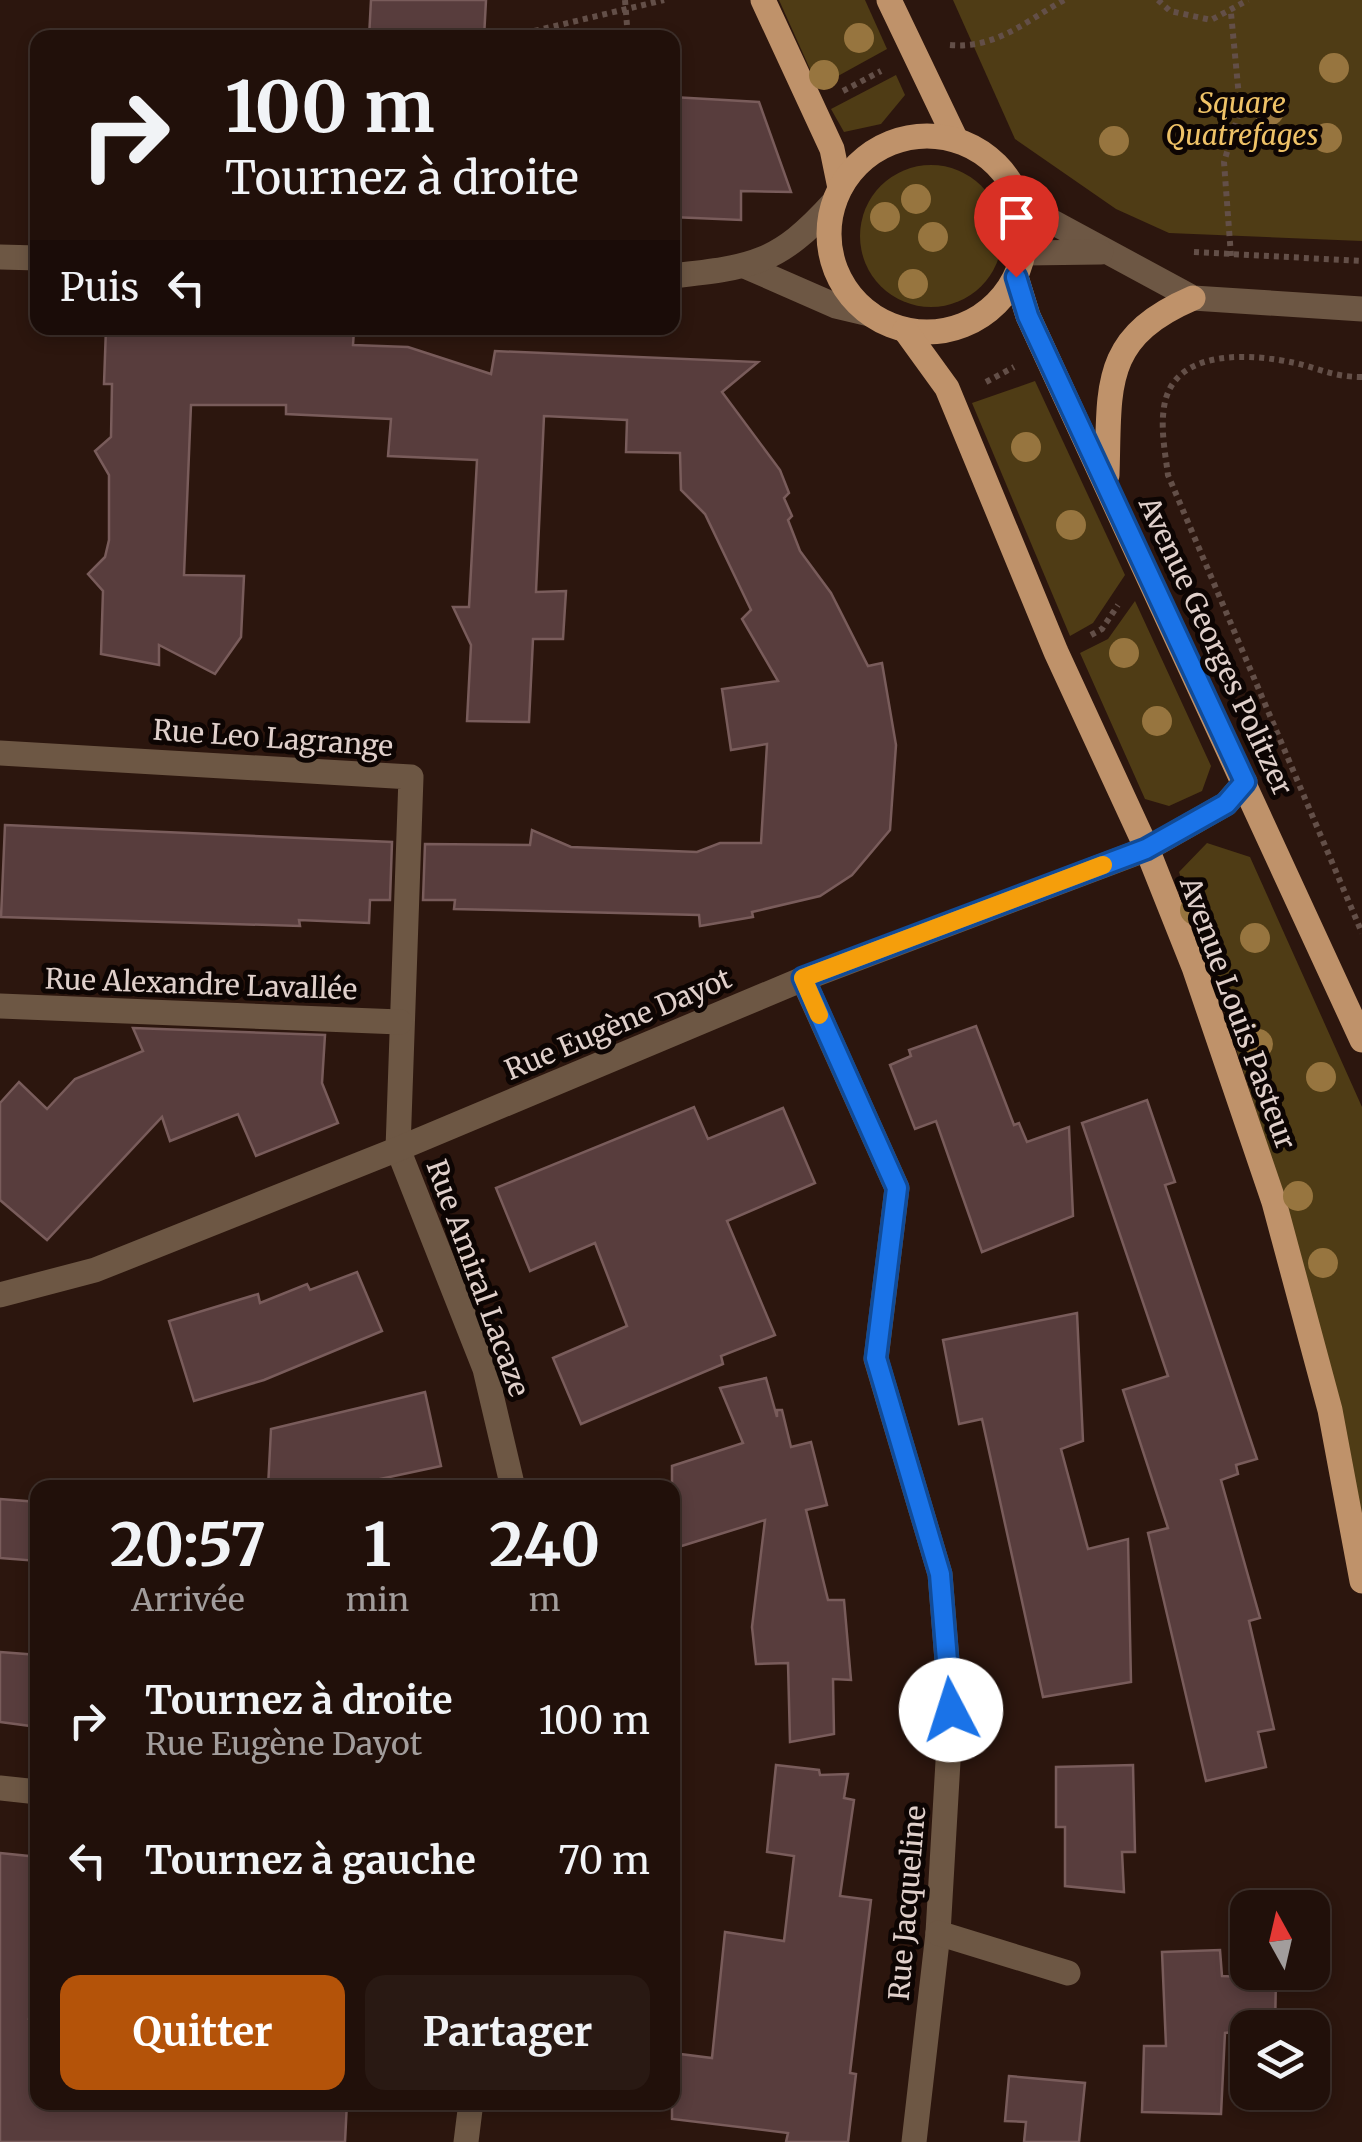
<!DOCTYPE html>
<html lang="fr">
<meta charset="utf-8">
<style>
:root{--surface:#21100a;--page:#291913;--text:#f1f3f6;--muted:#a29d9c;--line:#3e302b;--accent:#b45309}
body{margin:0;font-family:Merriweather,serif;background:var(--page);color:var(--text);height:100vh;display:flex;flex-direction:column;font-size:38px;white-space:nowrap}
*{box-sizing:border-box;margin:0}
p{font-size:32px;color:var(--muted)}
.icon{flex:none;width:55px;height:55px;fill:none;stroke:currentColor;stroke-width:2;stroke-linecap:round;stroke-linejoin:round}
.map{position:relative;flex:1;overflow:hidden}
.details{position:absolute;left:30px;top:1480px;width:650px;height:630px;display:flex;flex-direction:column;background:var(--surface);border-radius:20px;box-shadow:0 5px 15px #0003,0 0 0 2px var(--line)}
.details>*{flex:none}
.guide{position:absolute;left:30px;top:30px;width:650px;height:305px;border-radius:20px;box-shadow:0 5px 15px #0003,0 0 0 2px var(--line);background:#21100a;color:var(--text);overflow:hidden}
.needle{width:65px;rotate:352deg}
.tools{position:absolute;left:1230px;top:1890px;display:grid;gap:20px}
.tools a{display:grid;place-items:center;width:100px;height:100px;border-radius:20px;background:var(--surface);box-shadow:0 5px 15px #0003,0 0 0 2px var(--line);font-size:50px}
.pin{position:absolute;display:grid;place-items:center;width:85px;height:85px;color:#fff;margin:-102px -42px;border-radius:50% 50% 50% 0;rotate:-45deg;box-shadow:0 0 10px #0007}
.pin .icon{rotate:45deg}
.me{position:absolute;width:110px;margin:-55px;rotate:355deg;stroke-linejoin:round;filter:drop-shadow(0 0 8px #0008)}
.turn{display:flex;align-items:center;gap:35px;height:210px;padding:0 30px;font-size:45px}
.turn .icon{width:130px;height:130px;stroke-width:2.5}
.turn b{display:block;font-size:70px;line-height:85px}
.then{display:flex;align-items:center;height:95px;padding:0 30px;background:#0003;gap:20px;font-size:38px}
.eta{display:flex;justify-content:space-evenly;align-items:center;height:170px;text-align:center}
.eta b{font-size:60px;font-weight:700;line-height:70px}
.button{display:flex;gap:20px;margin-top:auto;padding:20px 30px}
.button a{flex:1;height:115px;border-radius:20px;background:var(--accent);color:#fff;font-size:40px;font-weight:700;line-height:115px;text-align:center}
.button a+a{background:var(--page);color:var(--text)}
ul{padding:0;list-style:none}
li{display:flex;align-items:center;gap:30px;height:140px;padding:0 30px}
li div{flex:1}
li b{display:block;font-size:38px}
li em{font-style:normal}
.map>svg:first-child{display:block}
.green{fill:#4f3c15}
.building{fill:#583d3d;stroke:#795c5b;stroke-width:2.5}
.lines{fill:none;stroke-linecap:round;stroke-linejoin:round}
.path{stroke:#634f48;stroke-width:6;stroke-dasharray:5 5;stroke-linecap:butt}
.minor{stroke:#6d5744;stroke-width:25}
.major{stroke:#bf926a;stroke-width:25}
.tree{fill:#97753f}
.route-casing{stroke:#114b97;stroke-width:25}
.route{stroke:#1a73e8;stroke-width:18}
.slow{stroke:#f59e0b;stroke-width:18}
.labels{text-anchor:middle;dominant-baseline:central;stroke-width:10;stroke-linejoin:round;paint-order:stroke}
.park-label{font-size:28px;font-style:italic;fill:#efc267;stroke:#0d0503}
.street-label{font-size:28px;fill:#e0d0cb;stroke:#0d0503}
</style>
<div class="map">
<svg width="1362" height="2142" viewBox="0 0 1362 2142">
<rect width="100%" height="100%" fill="#2c160e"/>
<g class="green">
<polygon points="779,0 865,0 887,49 818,87"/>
<polygon points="953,0 1362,0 1362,241 1169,233 1116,209 1015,139"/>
<polygon points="896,75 905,95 881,124 844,132 831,109"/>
<circle cx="931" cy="236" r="71"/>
<polygon points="1035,381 1125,575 1093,623 1070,636 972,403"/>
<polygon points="1135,601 1211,766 1202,791 1169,806 1145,799 1080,653 1108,639"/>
<polygon points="1207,843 1250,857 1362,1107 1362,1520 1283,1194 1179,872"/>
</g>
<g class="building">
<polygon points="371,0 486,0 484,38 369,38"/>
<polygon points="672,97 759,102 791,192 741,191 741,220 672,217"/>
<polygon points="106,328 354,330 353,345 408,347 491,374 495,351 758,362 722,392 780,470 789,493 784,498 792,516 788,520 800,551 831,593 868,666 882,663 896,745 890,830 852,875 820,896 752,912 753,917 700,926 699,915 454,909 455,900 423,900 425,844 530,845 532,830 571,847 697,852 720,843 761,843 767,744 731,750 722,689 778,681 742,619 751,610 705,514 681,490 680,453 626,452 627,420 544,416 536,592 566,591 563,639 533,639 529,722 467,721 471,645 453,607 469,607 477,460 388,456 391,419 286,414 286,405 191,405 184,575 244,576 241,637 215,674 159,645 159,665 101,654 103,591 88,574 105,557 109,540 109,475 95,451 111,437 112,384 104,384"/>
<polygon points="5,825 392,842 390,900 370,900 369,923 299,920 300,926 1,917"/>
<polygon points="976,1026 1014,1125 1019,1123 1027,1142 1069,1127 1073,1216 982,1252 936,1121 915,1129 890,1065 911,1056 909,1050"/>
<polygon points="133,1028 325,1035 322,1083 338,1123 256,1156 238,1114 170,1141 162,1117 47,1240 0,1200 0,1103 19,1082 47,1109 75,1079 143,1051"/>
<polygon points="1147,1100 1175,1182 1165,1185 1257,1459 1236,1465 1238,1474 1221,1480 1260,1618 1249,1621 1274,1729 1258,1732 1266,1767 1206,1781 1148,1533 1168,1528 1123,1390 1168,1376 1082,1123"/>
<polygon points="694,1107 708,1139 783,1108 815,1183 727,1221 775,1335 721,1356 723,1364 581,1424 553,1358 627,1326 595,1243 530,1271 496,1188"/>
<polygon points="357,1272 382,1331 264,1380 194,1401 169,1321 258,1294 260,1303 307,1284 310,1290"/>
<polygon points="1077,1313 1083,1441 1061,1449 1088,1549 1128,1539 1131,1682 1043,1697 982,1419 959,1424 943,1340"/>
<polygon points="766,1378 777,1417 777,1410 782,1410 791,1447 811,1442 827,1505 806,1510 828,1600 844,1600 851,1680 833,1679 834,1734 790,1742 788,1663 756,1664 752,1627 765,1520 672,1549 672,1466 743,1443 720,1388"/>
<polygon points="425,1392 441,1466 338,1488 268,1488 271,1429"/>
<polygon points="0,1499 38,1502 38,1561 0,1558"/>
<polygon points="0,1652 38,1655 38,1727 0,1722"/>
<polygon points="776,1765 819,1770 820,1775 848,1774 844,1798 854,1800 840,1896 871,1900 850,2073 856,2074 848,2142 786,2142 788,2133 672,2119 672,2053 712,2058 725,1932 784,1941 794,1856 767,1852"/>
<polygon points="1133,1765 1135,1852 1122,1852 1124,1892 1065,1886 1065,1827 1056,1827 1056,1767"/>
<polygon points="0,1853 38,1857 38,1947 29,2019 38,2020 38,2102 347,2102 345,2142 0,2142"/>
<polygon points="1220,1950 1222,1976 1276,1978 1275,2028 1225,2033 1221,2114 1142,2112 1144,2046 1166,2046 1162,1952"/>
<polygon points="1009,2076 1085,2083 1079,2142 1024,2142 1026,2122 1005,2121"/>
</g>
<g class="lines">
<g class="path">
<polyline points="625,0 628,38"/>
<polyline points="1158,0 1170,11 1211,20 1248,0"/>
<polyline points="505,38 664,0"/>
<path d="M 950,45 C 996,49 1026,21 1064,0"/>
<polyline points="843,91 881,71"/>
<polyline points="1194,252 1362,261"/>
<polyline points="1231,256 1224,162 1238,116 1239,97 1231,13"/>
<path d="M 1362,377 C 1334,377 1321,369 1295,363 C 1254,354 1181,348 1166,398 C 1159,423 1165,451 1168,475 L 1362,933"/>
<polyline points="986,382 1014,367"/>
<polyline points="1091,635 1102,629 1118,605"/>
</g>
<g class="minor">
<polyline points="1023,206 1193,298 1362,309"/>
<polyline points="1025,253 1101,252"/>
<polyline points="0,257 38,258"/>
<polyline points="747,267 836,306 870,314"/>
<path d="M 672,276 C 753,267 778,264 834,202"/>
<polyline points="0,753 411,777 398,1149 485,1369 513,1488"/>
<polyline points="803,979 897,1188 876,1359 940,1574 951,1710 938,1933 914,2142"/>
<polyline points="0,1006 400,1022"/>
<polyline points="0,1295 95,1270 398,1149 803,979 1147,849 1226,804 1245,782"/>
<polyline points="0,1788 38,1792"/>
<polyline points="938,1933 1068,1973"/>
<polyline points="466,2142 471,2102"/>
</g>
<g class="major">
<polyline points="763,0 832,149 840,188"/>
<polyline points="889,0 956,140"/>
<circle cx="927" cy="234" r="98"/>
<polyline points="1016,277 1028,316 1362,1040"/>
<polyline points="905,330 947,388 1056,652 1147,849 1194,967 1274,1202 1330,1410 1362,1581"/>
<path d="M 1107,475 C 1110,387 1100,338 1193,298"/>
</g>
</g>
<g class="tree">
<circle cx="859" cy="38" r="15"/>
<circle cx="1334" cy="68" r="15"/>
<circle cx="824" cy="75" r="15"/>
<circle cx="1269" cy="111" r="15"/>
<circle cx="1327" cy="138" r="15"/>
<circle cx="1114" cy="141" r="15"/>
<circle cx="916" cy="199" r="15"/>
<circle cx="885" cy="217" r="15"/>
<circle cx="933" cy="237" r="15"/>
<circle cx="913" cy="284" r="15"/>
<circle cx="1026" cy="447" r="15"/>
<circle cx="1071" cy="525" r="15"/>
<circle cx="1124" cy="653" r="15"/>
<circle cx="1157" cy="721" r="15"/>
<circle cx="1195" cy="910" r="15"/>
<circle cx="1255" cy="938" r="15"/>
<circle cx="1258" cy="1044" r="15"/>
<circle cx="1321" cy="1077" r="15"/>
<circle cx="1298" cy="1196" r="15"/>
<circle cx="1323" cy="1263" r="15"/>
</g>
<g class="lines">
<defs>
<polyline id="route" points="951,1710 940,1574 876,1358 897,1188 803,978 1146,849 1226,804 1245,782 1028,316 1016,277"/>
</defs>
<use href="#route" class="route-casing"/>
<use href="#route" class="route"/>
<polyline class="slow" points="819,1015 803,978 1103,865"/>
</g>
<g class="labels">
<g class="park-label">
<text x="1242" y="103">Square<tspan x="1242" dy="32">Quatrefages</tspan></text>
</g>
<g class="street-label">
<text transform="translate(1216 646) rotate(65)">Avenue Georges Politzer</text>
<text transform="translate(273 738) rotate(4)">Rue Leo Lagrange</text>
<text transform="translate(201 984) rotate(2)">Rue Alexandre Lavallée</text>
<text transform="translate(1238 1013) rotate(70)">Avenue Louis Pasteur</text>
<text transform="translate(618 1024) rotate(-23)">Rue Eugène Dayot</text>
<text transform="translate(478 1278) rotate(70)">Rue Amiral Lacaze</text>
<text transform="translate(907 1903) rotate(-85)">Rue Jacqueline</text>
</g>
</g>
</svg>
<div class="tools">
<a><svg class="needle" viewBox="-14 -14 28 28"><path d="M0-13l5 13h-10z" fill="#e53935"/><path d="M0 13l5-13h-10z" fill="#a29d9c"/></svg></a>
<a><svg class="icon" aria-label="layers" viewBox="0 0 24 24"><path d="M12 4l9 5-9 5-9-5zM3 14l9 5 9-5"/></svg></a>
</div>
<div class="pin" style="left:1016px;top:277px;background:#d93025"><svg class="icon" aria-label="arrive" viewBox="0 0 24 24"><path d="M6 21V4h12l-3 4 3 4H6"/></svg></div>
<svg class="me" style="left:951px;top:1710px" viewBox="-20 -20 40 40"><circle r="19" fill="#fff"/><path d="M0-13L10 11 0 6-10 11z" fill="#1a73e8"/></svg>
<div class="guide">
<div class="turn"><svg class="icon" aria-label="right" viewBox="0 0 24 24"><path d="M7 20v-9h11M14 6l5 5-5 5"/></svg><div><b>100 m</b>Tournez à droite</div></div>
<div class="then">Puis<svg class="icon" aria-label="left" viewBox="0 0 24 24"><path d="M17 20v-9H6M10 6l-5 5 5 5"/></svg></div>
</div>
<section class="details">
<div class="eta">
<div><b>20:57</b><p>Arrivée</p></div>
<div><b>1</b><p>min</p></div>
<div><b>240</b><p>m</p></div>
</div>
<ul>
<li><svg class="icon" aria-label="right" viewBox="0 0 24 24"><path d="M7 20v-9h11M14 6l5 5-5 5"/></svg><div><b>Tournez à droite</b><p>Rue Eugène Dayot</p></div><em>100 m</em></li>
<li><svg class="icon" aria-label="left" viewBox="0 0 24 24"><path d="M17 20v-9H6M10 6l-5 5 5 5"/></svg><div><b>Tournez à gauche</b></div><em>70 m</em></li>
</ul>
<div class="button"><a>Quitter</a><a>Partager</a></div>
</section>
</div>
